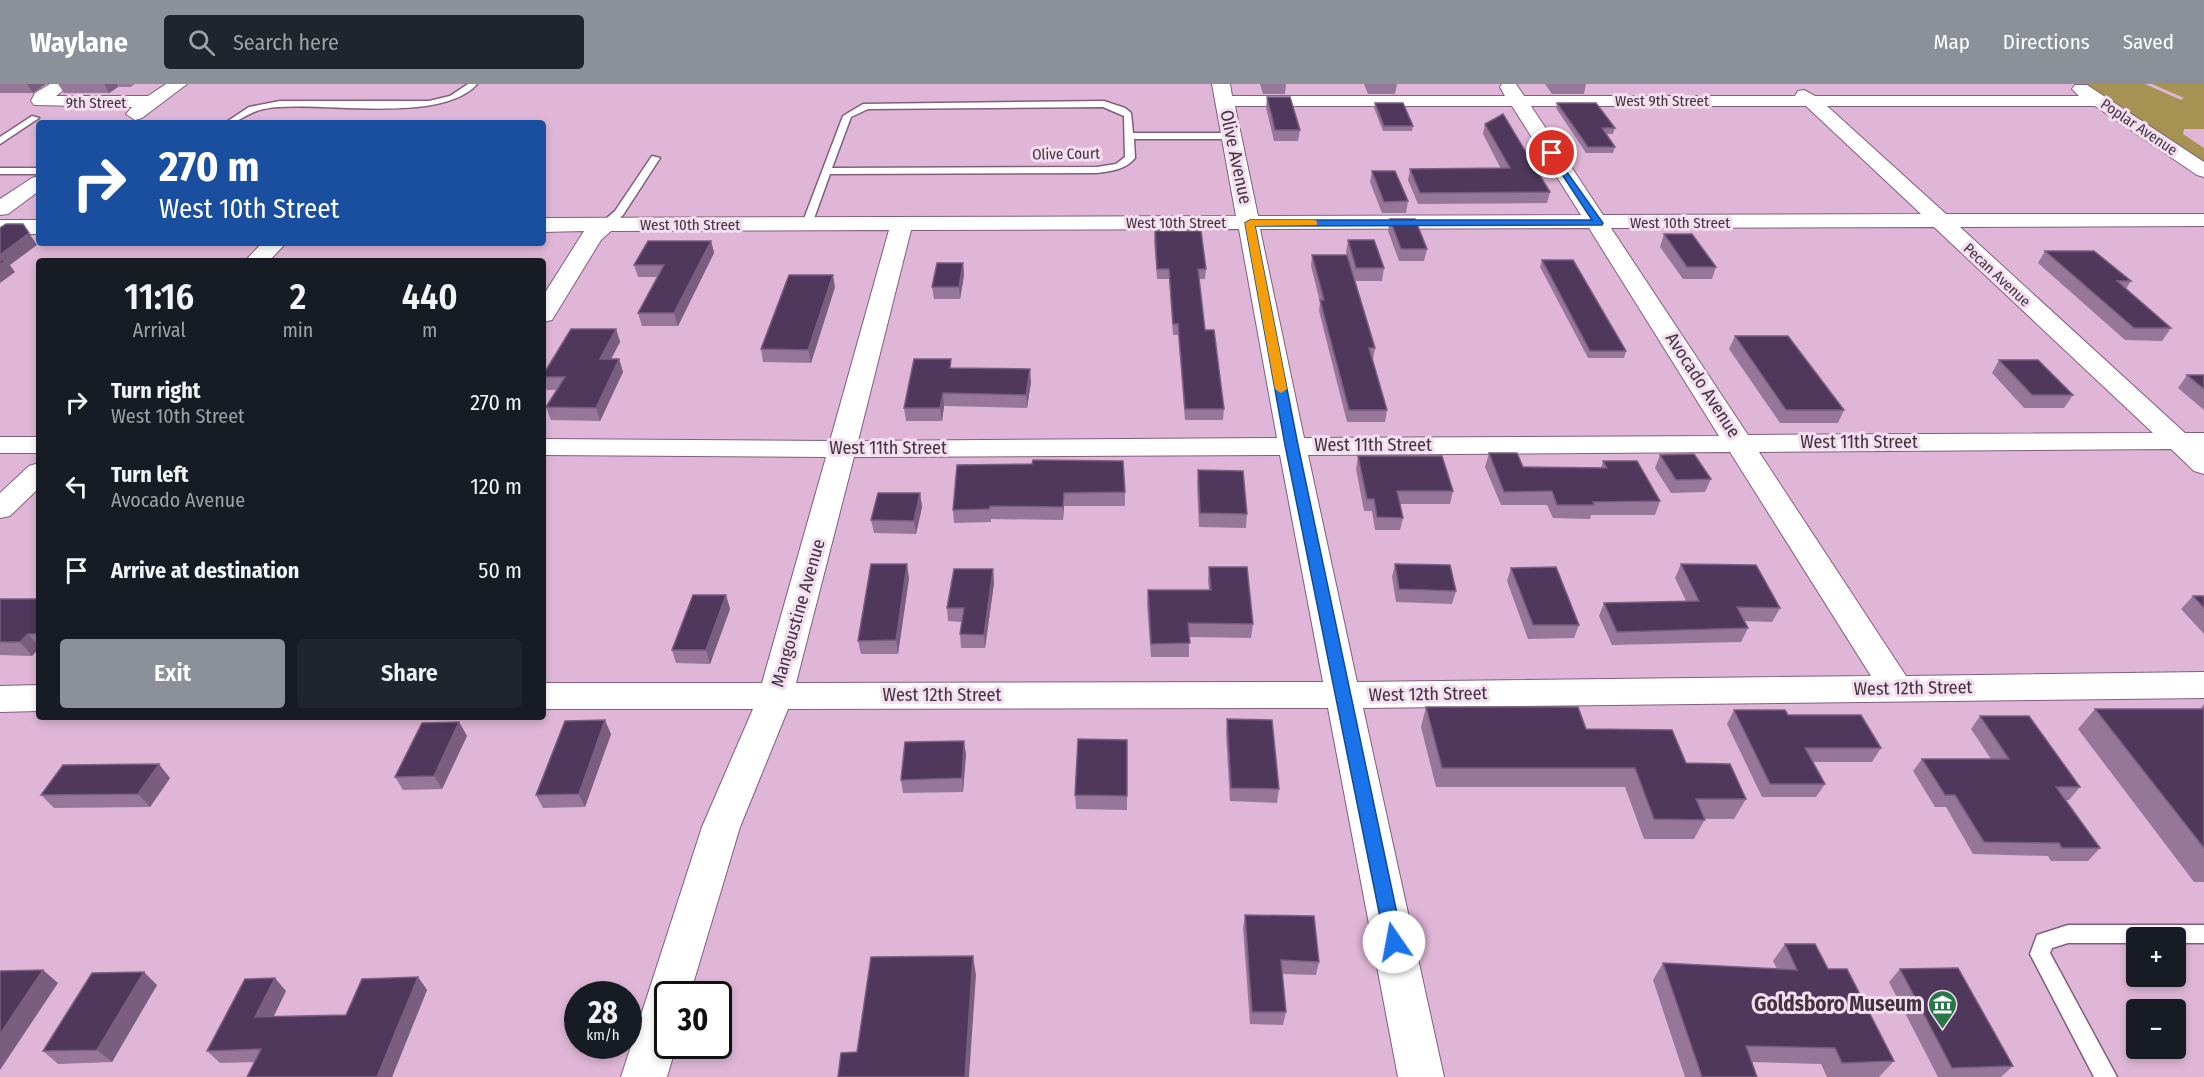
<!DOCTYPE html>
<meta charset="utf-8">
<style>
:root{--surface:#171b24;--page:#20242c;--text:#f1f3f6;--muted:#9ea1a6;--accent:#8c9099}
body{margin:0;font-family:"Fira Sans Condensed",sans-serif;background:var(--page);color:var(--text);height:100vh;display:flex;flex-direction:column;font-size:22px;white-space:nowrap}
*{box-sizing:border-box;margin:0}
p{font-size:20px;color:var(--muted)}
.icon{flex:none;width:33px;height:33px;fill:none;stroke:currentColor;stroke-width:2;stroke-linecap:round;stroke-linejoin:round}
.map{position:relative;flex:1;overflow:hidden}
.details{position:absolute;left:36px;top:174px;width:510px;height:462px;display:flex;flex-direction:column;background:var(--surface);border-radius:6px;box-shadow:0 3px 9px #0003}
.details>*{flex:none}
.top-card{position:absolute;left:36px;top:36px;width:510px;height:126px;border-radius:6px;box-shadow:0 3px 9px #0003;background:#1a4fa0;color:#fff;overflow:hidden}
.buttons{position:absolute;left:2126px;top:843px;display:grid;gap:12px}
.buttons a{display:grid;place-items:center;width:60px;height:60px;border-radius:6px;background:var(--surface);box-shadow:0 3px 9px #0003;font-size:30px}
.speed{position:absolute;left:564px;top:897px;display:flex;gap:12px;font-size:30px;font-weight:700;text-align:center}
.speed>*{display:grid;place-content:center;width:78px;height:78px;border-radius:50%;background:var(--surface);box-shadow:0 3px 9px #0003;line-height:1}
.speed small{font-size:15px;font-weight:400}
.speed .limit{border:3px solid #111;border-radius:9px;background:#fff;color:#111}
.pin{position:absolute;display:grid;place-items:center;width:51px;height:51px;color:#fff;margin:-26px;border:3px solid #fff;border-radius:50%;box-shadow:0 2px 6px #0007}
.me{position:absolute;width:66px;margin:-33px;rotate:348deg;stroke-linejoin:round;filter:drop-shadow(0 0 4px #0008)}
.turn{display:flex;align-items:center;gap:21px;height:126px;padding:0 24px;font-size:27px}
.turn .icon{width:78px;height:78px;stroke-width:2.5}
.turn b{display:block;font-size:42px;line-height:51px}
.eta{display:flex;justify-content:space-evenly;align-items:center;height:102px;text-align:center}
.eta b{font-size:36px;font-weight:600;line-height:42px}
.primary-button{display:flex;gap:12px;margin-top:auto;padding:12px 24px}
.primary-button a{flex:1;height:69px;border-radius:6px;background:var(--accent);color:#fff;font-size:24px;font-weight:600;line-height:69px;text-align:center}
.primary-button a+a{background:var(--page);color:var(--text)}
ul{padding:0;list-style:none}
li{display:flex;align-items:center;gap:18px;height:84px;padding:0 24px}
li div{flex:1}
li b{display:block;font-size:22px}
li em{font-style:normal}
header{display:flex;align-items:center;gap:36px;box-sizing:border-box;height:84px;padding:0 30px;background:var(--accent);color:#fff}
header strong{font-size:28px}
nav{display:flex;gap:33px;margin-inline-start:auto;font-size:21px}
.search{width:420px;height:54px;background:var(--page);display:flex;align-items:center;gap:15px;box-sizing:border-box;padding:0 21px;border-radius:6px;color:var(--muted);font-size:22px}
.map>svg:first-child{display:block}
.green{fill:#a69354}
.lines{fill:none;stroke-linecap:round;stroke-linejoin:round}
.service-casing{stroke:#835e7c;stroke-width:3}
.minor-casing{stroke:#835e7c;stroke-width:2}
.service{fill:#fff;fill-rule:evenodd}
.minor{fill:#fff;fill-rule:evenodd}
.wall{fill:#977799}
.shaded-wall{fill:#7a5e80}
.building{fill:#4f385b;stroke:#7a5e80;stroke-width:1.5}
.route{fill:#1a73e8;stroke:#114b97;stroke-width:1.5}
.slow{fill:#f59e0b}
.labels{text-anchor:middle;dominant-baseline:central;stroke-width:6;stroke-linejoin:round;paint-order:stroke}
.far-street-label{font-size:15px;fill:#42323f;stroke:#f3deef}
.street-label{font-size:18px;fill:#42323f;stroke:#f3deef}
.near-poi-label{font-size:21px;font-weight:bold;fill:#42323f;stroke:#f3deef;text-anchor:end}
</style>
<header>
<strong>Waylane</strong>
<div class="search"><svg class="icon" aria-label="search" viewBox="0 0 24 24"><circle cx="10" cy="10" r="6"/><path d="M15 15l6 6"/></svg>Search here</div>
<nav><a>Map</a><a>Directions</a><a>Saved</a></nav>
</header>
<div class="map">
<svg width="2204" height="993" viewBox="0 0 2204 993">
<rect width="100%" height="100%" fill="#dfb6d7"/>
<polygon class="green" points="2082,0 2145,0 2181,16 2184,14 2152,0 2204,0 2204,45 2184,45 2183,50 2204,64 2204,81"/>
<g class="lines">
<defs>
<g id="service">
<path d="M 468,0 L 477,0 C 443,39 331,19 281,23 C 273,23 261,25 254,28 C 242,33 237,39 225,39 L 249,23 L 280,17 L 429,17 L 450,12 Z"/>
<path d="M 1104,17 L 1125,24 L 1131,29 L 1133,49 L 1231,49 L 1236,52 L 1231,55 L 1134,55 L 1135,74 C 1125,86 1111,87 1097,89 L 830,90 L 812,140 L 807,143 L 802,140 L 843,32 L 863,20 ZM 1103,23 L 1124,32 L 1125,73 L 1116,80 L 1097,83 L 832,84 L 851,33 L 868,25 Z"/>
<polygon points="32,32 39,34 0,60 0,53"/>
<polygon points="652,72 660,74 623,131 609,143 601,143 601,139 615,127"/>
<rect x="0" y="84" width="39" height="6"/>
<polygon points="2068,841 2204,841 2204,859 2175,859 2175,854 2136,854 2136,859 2068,859 2052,864 2050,869 2117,993 2094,993 2030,870 2037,851"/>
</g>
<g id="minor">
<polygon points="50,0 71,0 56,12 148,12 166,0 187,0 142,34 135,36 126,30 132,23 34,21 31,17 35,9"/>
<path d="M 1212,0 L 1230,0 L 1232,12 L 1505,12 L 1500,3 L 1502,0 L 1516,0 L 1524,12 L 1795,12 L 1798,7 L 1804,6 L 1815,12 L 2079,12 L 2072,5 L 2075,1 L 2087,1 L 2204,78 L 2204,93 L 2197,91 L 2095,22 L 1827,22 L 1946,130 L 2204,130 L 2204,142 L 1960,143 L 2185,349 L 2204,349 L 2204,390 L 2194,387 L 2171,365 L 1759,368 L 1906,592 L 2204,588 L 2204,614 L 1363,624 L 1444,993 L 1398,993 L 1328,624 L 788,625 L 740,743 L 690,910 L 668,910 L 668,962 L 676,962 L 667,993 L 621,993 L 702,743 L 753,625 L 543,625 L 543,599 L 762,599 L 826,373 L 543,371 L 543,355 L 830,357 L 889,146 L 611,147 L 601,156 L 552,236 L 543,238 L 543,212 L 584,147 L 543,148 L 543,134 L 1236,132 ZM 1235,22 L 1512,22 L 1581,131 L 1258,132 ZM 1531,22 L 1806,22 L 1921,130 L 1603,131 ZM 1934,143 L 2153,349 L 1748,351 L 1611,144 ZM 1589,144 L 1719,352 L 1304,354 L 1260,145 ZM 1239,145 L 1277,354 L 858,357 L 911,146 ZM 1730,368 L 1871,592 L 1357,598 L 1308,371 ZM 1280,371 L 1323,598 L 796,599 L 854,373 Z"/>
<polygon points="39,92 39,107 8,130 0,131 0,115 32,94"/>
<rect x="0" y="136" width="39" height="14"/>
<polygon points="262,159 286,159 269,177 245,177"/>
<rect x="0" y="353" width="39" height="16"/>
<polygon points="39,379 39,404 10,432 0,434 0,409 29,382"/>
<polygon points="39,601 39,627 0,628 0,602"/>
</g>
</defs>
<use href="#service" class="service-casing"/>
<use href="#minor" class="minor-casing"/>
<use href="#service" class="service"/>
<use href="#minor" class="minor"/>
</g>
<g class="wall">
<polygon points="0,0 46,0 33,9 0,9"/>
<polygon points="58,0 135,0 130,3 118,3 109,9 64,9"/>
<polygon points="1260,0 1286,0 1285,10 1263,10"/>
<polygon points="1364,0 1397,0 1395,10 1368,10"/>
<polygon points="1545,0 1586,0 1584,10 1552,10"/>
<polygon points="1267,13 1300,46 1298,57 1274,57 1266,24"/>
<polygon points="1375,19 1413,42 1412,47 1383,47 1374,24"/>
<polygon points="1557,19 1615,44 1613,50 1606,50 1615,63 1613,69 1586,69 1556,24"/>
<polygon points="1485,40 1550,108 1547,119 1418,120 1408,96 1410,85 1501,85 1483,50"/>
<polygon points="1372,87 1408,117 1406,129 1382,129 1370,98"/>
<polygon points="1390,135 1427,165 1424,177 1399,177 1388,147"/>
<polygon points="1155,147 1206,185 1205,195 1199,195 1205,246 1224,325 1223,336 1185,336 1178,251 1173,251 1169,195 1157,195 1154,157"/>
<polygon points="1664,150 1716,183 1712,195 1683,195 1660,163"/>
<polygon points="1348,156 1384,184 1382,197 1354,197 1375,264 1373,276 1387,326 1385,338 1347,338 1319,227 1320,218 1311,182 1312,171 1347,171 1346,168"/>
<polygon points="711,157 714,169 678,242 642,242 638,229 657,193 638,193 634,181"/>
<polygon points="2045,167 2131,197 2126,205 2171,244 2162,257 2125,256 2038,179"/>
<polygon points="1542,176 1626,267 1624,274 1588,274 1540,183"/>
<polygon points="963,179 964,191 960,215 934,215 932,203"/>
<polygon points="835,203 811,279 763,278 761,265"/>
<polygon points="616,245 620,258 611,275 619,275 623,288 600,337 551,336 546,323 557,306 547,306 543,296 543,291"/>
<polygon points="1735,252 1844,326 1838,339 1780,339 1729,265"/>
<polygon points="1999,276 2073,311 2064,324 2024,324 1992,289"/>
<polygon points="952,284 1031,298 1027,324 944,322 942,337 906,337 904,324"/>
<polygon points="2187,291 2204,291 2204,326 2178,304"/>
<polygon points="1489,369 1523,383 1601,384 1603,377 1660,417 1655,431 1591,431 1590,435 1553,434 1547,421 1501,421 1485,383"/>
<polygon points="1660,371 1711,395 1705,408 1671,409 1655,384"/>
<polygon points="1358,372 1453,407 1450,420 1400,420 1403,434 1400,446 1375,446 1372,427 1364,427 1356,385"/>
<polygon points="957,381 1125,408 1125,422 1064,422 1063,436 991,435 991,438 954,439 953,426"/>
<polygon points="1198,386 1247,430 1246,444 1199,443 1197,400"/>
<polygon points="920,409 922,423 916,450 874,449 871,436"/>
<polygon points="1395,480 1456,507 1452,520 1396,518 1392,493"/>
<polygon points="1681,480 1780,524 1772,538 1744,537 1748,544 1741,558 1612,561 1599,532 1604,519 1686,517 1675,494"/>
<polygon points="1209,483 1253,540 1251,554 1189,553 1189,573 1151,573 1147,520 1148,506 1209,506 1208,497"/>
<polygon points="1511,484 1579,541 1574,554 1528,555 1507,497"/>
<polygon points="993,485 994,499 985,564 961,564 960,550 962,538 948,537 947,524"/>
<polygon points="909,494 898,570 861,570 858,557"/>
<polygon points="726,511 730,525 710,580 676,579 672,566"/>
<polygon points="2193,512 2204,512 2204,550 2181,525"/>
<polygon points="0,515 39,515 39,564 32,572 0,571"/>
<polygon points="2204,620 2204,798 2194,798 2078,645 2095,625 2200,625"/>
<polygon points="1426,623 1586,645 1686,679 1746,715 1734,735 1705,735 1694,755 1644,755 1625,703 1436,703 1421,643"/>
<polygon points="1734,626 1788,631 1881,664 1872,678 1813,678 1825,700 1816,713 1762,713 1727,640"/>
<polygon points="1980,632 2080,703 2069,716 2065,716 2100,764 2088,777 2051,777 2048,772 1973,770 1946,723 1935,723 1913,687 1922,675 1991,675 1971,645"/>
<polygon points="1227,635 1279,705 1277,719 1230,717 1226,649"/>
<polygon points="459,638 467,652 442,705 403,706 395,693"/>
<polygon points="611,650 585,723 543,724 536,711"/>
<polygon points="1127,656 1127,726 1076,725 1075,711"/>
<polygon points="966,670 963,708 903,709 901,696"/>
<polygon points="170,694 150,723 54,724 41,711"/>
<polygon points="1245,831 1319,878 1316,891 1282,890 1286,928 1283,941 1250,940 1243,844"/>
<polygon points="1785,860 1828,885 1894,977 1879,993 1827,993 1821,980 1752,978 1757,993 1685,993 1653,896 1663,879 1777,885 1773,877"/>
<polygon points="1900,885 2013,982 2001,993 1938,993 1889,898"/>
<polygon points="418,893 427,906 392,993 247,993 255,978 220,979 207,967 286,907 273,933 346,931"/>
<polygon points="157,901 112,978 58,980 43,967"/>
</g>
<g class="shaded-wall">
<polygon points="27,0 46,0 33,9"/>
<polygon points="104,0 117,0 118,3 109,9"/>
<polygon points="29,149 37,161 10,181 15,188 0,199 0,171"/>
<polygon points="711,157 714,169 678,242 674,229"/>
<polygon points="963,179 964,191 960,215 959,203"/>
<polygon points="833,191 835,203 811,279 808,266"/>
<polygon points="616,245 620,258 604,288 600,275"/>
<polygon points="619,275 623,288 600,337 596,324"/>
<polygon points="1030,285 1031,298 1027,324 1026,311"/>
<polygon points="943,309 944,322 942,337 940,324"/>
<polygon points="920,409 922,423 916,450 914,437"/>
<polygon points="1064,409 1064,422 1063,436 1063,423"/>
<polygon points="907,480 909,494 898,570 896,556"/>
<polygon points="993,485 994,499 985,564 984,551"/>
<polygon points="726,511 730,525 710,580 706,566"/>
<polygon points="28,550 39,562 39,564 32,572 20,558"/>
<polygon points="605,636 611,650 585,723 579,710"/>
<polygon points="459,638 467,652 442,705 434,692"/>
<polygon points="964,657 966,670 963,708 962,694"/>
<polygon points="159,680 170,694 150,723 138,710"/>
<polygon points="973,872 976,891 969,993 965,993"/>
<polygon points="43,886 58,899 0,986 0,950"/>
<polygon points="144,888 157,901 112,978 97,966"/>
<polygon points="418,893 427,906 392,993 377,993"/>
<polygon points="275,894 286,907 267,946 255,933"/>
</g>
<g class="building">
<polygon points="1267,13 1290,13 1300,46 1275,46"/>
<polygon points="1375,19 1403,19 1413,42 1384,42"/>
<polygon points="1557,19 1596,19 1615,44 1602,44 1615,63 1588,63"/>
<polygon points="1503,30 1550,108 1420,109 1410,85 1510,84 1485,40"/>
<polygon points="1372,87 1395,87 1408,117 1384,118"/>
<polygon points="1390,135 1415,135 1427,165 1401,165"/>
<polygon points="6,140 23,140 29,149 0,171 0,144"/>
<polygon points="1155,147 1201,147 1206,185 1198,185 1205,246 1214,246 1224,325 1185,325 1178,240 1173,240 1169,185 1157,185"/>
<polygon points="1664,150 1692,150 1716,183 1687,183"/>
<polygon points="1348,156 1374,156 1384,184 1356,184"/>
<polygon points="648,157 711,157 674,229 638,229 664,181 634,181"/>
<polygon points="2045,167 2094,167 2131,197 2117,197 2171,244 2134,244"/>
<polygon points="1312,171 1347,171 1375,264 1369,264 1387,326 1349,326 1320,216 1324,216"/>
<polygon points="0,176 6,176 0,181"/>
<polygon points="1542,176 1573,176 1626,267 1590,267"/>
<polygon points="937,179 963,179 959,203 932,203"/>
<polygon points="789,191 833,191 808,266 761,265"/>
<polygon points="571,245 616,245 600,275 619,275 596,324 546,323 565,293 543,293 543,291"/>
<polygon points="1735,252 1788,252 1844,326 1786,326"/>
<polygon points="914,275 951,275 950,284 1030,285 1026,311 943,309 940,324 904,324"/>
<polygon points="1999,276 2038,276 2073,311 2032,311"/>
<polygon points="2187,291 2204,291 2204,305"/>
<polygon points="1489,369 1517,369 1523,383 1607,384 1603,377 1637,377 1660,417 1593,418 1594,421 1557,421 1552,407 1504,408"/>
<polygon points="1694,370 1711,395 1676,396 1660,371"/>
<polygon points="1358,372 1442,372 1453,407 1397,407 1403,434 1377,433 1374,415 1367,415"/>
<polygon points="1033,376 1123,377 1125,408 1064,409 1063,423 990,422 989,425 953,426 957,381 1032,380"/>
<polygon points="1198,386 1243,387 1247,430 1200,429"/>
<polygon points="878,409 920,409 914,437 871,436"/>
<polygon points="871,480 907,480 896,556 858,557"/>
<polygon points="1395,480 1450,481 1456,507 1399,505"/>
<polygon points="1681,480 1756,481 1780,524 1737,523 1748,544 1617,548 1604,519 1699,517"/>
<polygon points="1209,483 1247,483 1253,540 1188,539 1190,559 1151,560 1148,506 1211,506"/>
<polygon points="1556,483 1579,541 1533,541 1511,484"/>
<polygon points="954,485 993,485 984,551 960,550 964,524 947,524"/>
<polygon points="693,511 726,511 706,566 672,566"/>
<polygon points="2193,512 2204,512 2204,524"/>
<polygon points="0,515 39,515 39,550 28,550 20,558 0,558"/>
<polygon points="1426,623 1578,623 1586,645 1672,646 1686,679 1730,680 1746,715 1696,715 1705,736 1654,735 1635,684 1442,684"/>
<polygon points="2095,625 2204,625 2204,764"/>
<polygon points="1734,626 1785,626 1788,631 1861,631 1881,664 1805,664 1825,700 1770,700"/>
<polygon points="1980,632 2029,632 2080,703 2056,703 2100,764 2062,764 2059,759 1984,758 1955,711 1945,711 1922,675 2009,675"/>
<polygon points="1227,635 1272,636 1279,705 1231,704"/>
<polygon points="605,636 579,710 536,711 565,637"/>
<polygon points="459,638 434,692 395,693 422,639"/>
<polygon points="1078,655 1127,656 1127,712 1075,711"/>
<polygon points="964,657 962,694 901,696 905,658"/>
<polygon points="159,680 138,710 41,711 63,681"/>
<polygon points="1245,831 1314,832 1319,878 1281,876 1286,928 1252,928"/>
<polygon points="1785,860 1815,860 1828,885 1847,885 1894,977 1842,979 1835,964 1746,962 1757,993 1702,993 1663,879 1797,886"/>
<polygon points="973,872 965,993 838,993 841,969 857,968 871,873"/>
<polygon points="1958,884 2013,982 1952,984 1900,885"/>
<polygon points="43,886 0,950 0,887"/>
<polygon points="144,888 97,966 43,967 92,889"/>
<polygon points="418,893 377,993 247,993 261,965 207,967 245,895 275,894 255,933 346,931 362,895"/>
</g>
<polygon class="route" points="1552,67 1603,139 1602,141 1255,142 1298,361 1403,858 1400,864 1394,866 1388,864 1385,858 1285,361 1245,139 1250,136 1592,136 1548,69"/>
<polygon class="slow" points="1314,136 1317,137 1317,141 1255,142 1287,305 1281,309 1275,305 1245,139 1250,136"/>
<defs>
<symbol id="museum-pin" viewBox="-11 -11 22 30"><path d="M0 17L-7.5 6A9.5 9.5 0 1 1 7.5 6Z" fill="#287746" stroke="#f3deef"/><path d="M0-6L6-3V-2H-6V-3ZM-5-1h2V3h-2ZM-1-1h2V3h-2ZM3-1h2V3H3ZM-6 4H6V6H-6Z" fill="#fff"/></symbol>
</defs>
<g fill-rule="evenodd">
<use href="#museum-pin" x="1926" y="904" width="33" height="45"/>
</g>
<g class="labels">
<g class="far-street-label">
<text x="1662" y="17">West 9th Street</text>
<text x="96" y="19">9th Street</text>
<text transform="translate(2139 43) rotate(34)">Poplar Avenue</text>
<text transform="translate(1066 70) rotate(-1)">Olive Court</text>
<text x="1176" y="139">West 10th Street</text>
<text x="1680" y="139">West 10th Street</text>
<text x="690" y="141">West 10th Street</text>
<text transform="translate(1997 191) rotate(43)">Pecan Avenue</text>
</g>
<g class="street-label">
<text transform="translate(1236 73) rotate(78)">Olive Avenue</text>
<text transform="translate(1703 301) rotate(57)">Avocado Avenue</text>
<text x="1859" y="358">West 11th Street</text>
<text x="1373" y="361">West 11th Street</text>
<text x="888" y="364">West 11th Street</text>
<text transform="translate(798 529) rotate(-74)">Mangoustine Avenue</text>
<text transform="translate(1913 604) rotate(-1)">West 12th Street</text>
<text transform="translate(1428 610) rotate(-1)">West 12th Street</text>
<text x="942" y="611">West 12th Street</text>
</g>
<g class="near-poi-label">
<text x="1922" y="920">Goldsboro Museum</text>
</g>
</g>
</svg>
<div class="buttons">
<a>+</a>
<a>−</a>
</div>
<div class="speed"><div>28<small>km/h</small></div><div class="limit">30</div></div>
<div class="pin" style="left:1552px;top:69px;background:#d93025"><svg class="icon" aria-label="arrive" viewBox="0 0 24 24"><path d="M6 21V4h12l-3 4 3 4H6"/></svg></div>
<svg class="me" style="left:1394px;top:858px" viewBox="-20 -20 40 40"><circle r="19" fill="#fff"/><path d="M0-13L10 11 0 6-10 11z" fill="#1a73e8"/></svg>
<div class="top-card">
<div class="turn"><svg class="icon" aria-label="right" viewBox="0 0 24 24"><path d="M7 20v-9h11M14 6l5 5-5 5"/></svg><div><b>270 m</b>West 10th Street</div></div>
</div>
<section class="details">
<div class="eta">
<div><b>11:16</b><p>Arrival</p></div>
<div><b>2</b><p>min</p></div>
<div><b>440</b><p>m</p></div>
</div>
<ul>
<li><svg class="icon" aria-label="right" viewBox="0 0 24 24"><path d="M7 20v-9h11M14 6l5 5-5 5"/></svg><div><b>Turn right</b><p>West 10th Street</p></div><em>270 m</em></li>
<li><svg class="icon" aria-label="left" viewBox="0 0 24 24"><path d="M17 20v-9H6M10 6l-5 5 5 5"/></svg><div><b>Turn left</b><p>Avocado Avenue</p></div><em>120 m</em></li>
<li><svg class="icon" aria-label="arrive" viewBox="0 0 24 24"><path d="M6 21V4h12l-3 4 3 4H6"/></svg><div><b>Arrive at destination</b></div><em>50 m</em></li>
</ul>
<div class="primary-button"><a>Exit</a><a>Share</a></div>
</section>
</div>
